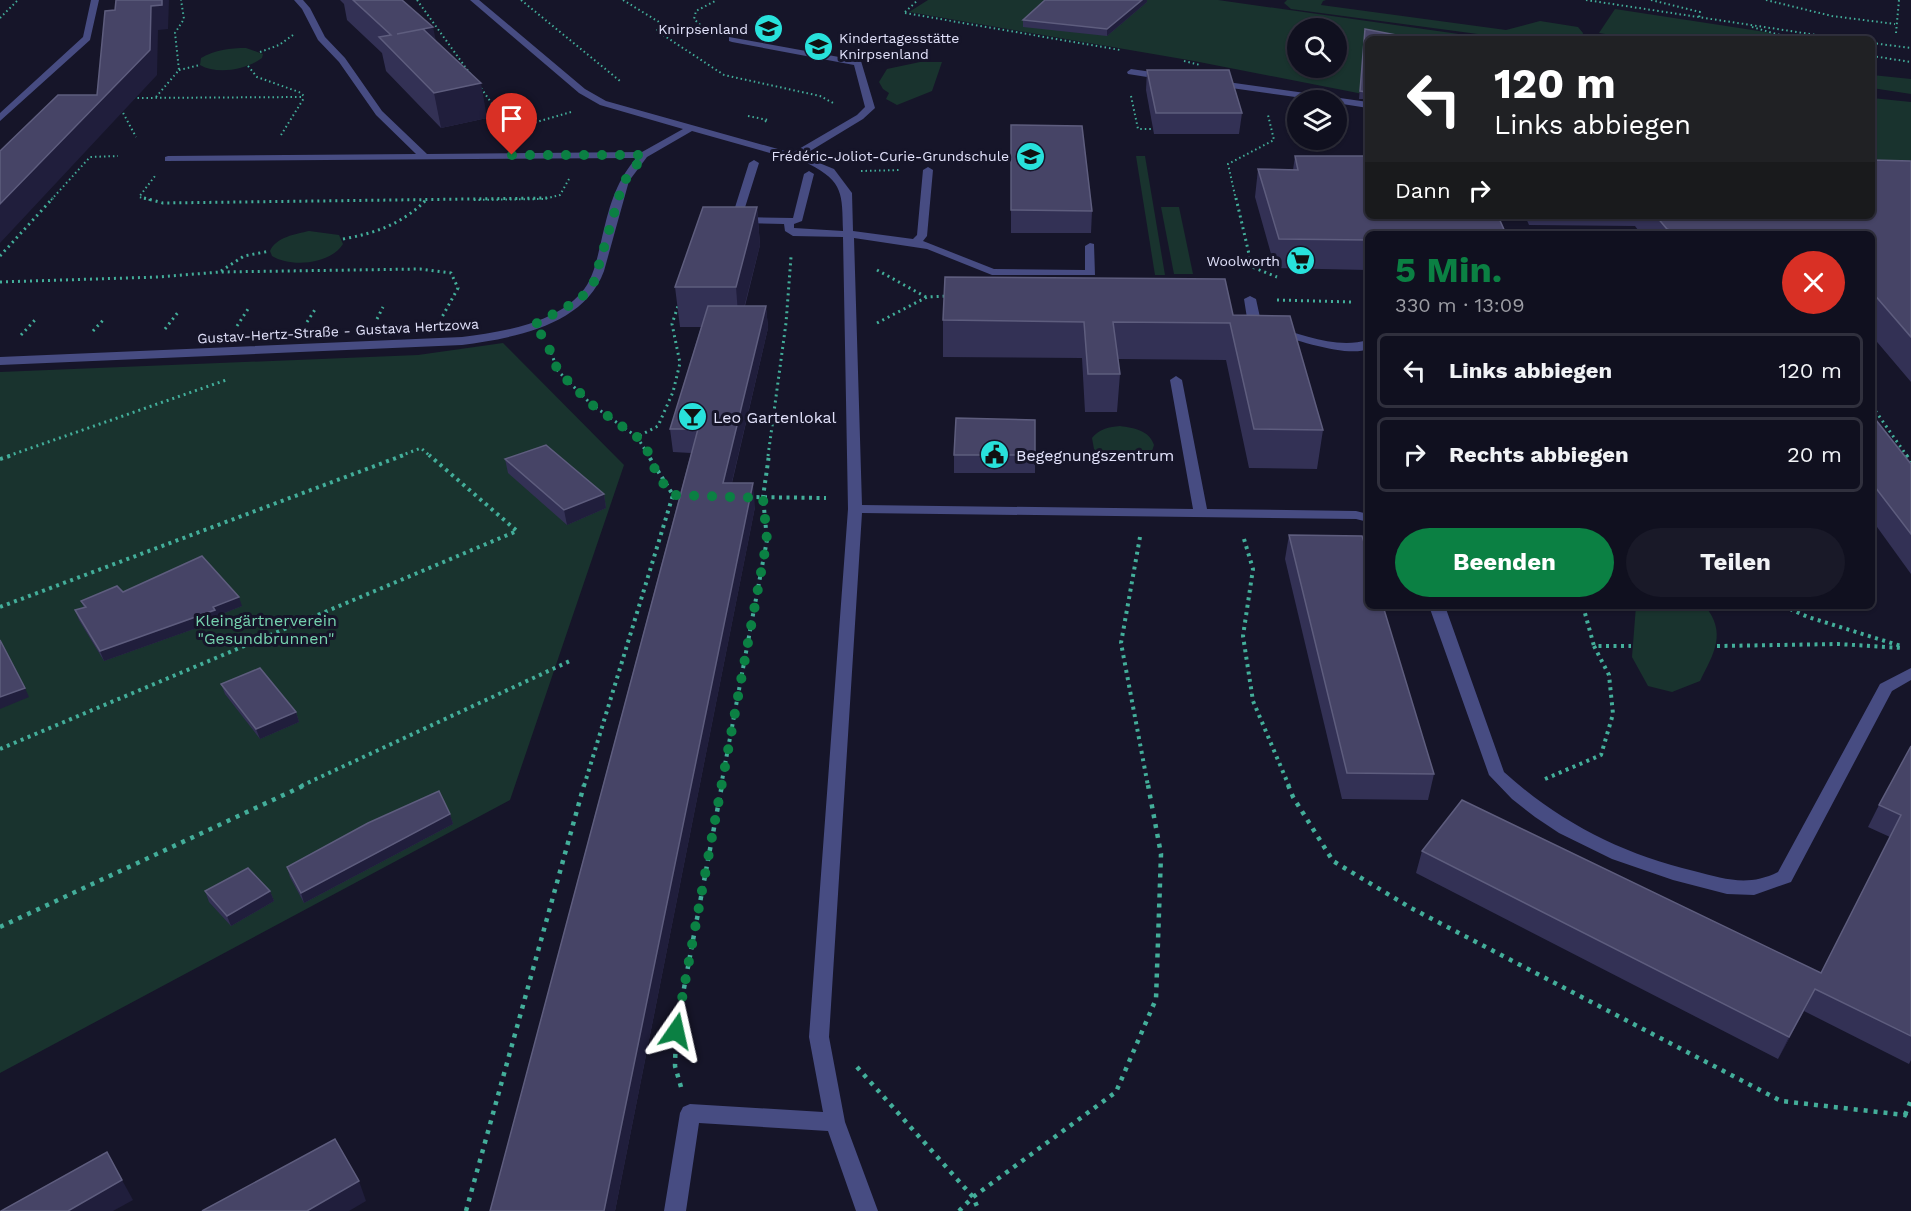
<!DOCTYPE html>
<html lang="de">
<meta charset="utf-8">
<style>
:root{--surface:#10101f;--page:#191928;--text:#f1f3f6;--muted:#9c9da4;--line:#30303d;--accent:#0b8043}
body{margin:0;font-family:"Work Sans",sans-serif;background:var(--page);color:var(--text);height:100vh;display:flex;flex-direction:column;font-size:22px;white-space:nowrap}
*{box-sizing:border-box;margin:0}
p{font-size:20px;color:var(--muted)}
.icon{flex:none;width:33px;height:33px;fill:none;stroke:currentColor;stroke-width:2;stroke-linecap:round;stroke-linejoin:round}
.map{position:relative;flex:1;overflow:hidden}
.drawer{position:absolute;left:1365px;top:231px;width:510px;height:378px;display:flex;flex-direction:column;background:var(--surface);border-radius:9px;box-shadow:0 2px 4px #0004,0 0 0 2px var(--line)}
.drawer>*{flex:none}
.guide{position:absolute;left:1365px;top:36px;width:510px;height:183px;border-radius:9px;box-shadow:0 2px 4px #0004,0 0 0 2px var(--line);background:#202124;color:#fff;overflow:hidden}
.tools{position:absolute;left:1287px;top:18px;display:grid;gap:12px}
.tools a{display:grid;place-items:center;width:60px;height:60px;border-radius:50%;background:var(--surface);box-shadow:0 2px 4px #0004,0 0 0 2px var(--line);font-size:30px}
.pin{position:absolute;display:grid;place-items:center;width:51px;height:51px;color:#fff;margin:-62px -26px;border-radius:50% 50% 50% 0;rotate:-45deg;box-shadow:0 0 6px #0007}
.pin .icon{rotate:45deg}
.me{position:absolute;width:66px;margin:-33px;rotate:11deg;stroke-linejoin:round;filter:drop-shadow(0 0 4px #0008)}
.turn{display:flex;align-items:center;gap:21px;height:126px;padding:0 30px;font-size:27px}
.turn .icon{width:78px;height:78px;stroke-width:2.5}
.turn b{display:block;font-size:42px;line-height:51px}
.then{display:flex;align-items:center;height:57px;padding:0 30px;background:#0003;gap:12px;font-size:22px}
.round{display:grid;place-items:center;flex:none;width:63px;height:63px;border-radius:32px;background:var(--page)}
.head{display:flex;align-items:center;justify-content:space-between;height:102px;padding:0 30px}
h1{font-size:36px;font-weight:700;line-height:45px;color:var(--accent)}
.button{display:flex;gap:12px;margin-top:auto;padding:12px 30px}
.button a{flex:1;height:69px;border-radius:36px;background:var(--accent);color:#fff;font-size:24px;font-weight:700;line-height:69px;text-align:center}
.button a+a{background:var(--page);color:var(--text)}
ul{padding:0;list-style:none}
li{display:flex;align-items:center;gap:18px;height:75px;margin:0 12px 9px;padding:0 18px;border:3px solid var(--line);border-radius:9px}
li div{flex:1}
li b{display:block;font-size:22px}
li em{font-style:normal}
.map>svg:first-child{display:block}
.green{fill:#19332e;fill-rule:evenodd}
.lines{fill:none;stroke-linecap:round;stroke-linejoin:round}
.path-far3{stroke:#43ae9a;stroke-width:2;stroke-dasharray:1.5 3;stroke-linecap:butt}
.path-far2{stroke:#43ae9a;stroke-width:3;stroke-dasharray:2 4;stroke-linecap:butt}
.path-far1{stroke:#43ae9a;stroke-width:4;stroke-dasharray:3 4.5;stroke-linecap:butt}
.path{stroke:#43ae9a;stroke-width:4.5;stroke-dasharray:4 6;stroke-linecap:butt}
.minor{fill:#474c82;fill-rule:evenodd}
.wall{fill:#333155}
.shaded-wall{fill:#201e3c}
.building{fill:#464466;stroke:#5e5d7e;stroke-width:1.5}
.route{stroke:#0b8043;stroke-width:10;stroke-dasharray:0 18}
.labels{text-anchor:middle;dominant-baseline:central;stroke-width:6;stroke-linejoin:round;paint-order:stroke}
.far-poi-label{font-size:14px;fill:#e2e2fb;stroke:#161529;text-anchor:end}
.far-street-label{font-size:14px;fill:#e2e2fb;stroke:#161529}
.poi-label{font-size:16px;fill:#e2e2fb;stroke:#161529;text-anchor:start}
.park-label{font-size:16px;fill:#76d2af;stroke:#161529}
</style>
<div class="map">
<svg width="1911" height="1211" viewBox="0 0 1911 1211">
<rect width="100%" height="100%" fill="#161529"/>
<g class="green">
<path d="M 928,0 L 1218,0 L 1494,39 L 1368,39 L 1368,95 L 1194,61 L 909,12 ZM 1298,28 L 1336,28 L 1336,68 L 1298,68 Z"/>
<polygon points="1287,0 1326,0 1323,1 1321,5 1506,30 1540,21 1578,27 1583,33 1582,39 1515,39 1291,9 1284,3"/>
<polygon points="1615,9 1772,33 1770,39 1635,39 1599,33"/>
<path d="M 246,48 L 263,54 L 262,58 C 246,70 217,75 200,65 L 201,58 C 215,50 230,48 246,48 Z"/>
<polygon points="920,62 942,62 932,91 897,105 886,99 889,93 883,89 879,82 887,69"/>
<polygon points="1872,75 1911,79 1911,94 1872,88 1872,82 1876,82"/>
<polygon points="1872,98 1911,102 1911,168 1872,164"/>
<polygon points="1136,156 1145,156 1165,275 1155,275"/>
<polygon points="1161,207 1179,207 1193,274 1174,274"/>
<path d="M 309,231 L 339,235 L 343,244 C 331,264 291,268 272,256 L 270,251 C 276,237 296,234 309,231 Z"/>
<polygon points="503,343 624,465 510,800 0,1073 0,372 418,355"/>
<path d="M 1120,426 C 1134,428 1149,430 1154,445 L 1152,451 C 1135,464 1110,464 1094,449 L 1092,438 C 1099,429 1109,427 1120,426 Z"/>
<path d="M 1636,606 L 1705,606 C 1727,633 1714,653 1700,681 L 1672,692 L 1648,686 L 1632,657 Z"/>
</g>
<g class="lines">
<g class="path-far3">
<polyline points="417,0 471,75"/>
<polyline points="521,0 620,81"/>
<polyline points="623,0 659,22 657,31 724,75 820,96 835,104"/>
<polyline points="1586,0 1843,39"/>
<polyline points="1651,0 1700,12 1699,18"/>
<polyline points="1766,0 1832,16 1895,24"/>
<polyline points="905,12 918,0"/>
<polyline points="905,13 1120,50"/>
<polyline points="0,18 18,0"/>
<polyline points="1752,27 1794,39"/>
<polyline points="1896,33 1899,0"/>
<polyline points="710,34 694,19 696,11 717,0"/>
<polyline points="1872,43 1911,48"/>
<polyline points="260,52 279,45 293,35"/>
<polyline points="1872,56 1911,62"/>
<polyline points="1184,61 1200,65"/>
<polyline points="248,66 257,77 299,92 304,96"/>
<polyline points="179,70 200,65"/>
<polyline points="481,88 511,131"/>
<polyline points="1131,96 1138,129 1153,129"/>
<polyline points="156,97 179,70 175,33 184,19 181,0"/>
<polyline points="133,98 304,97"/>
<polyline points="121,109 136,137"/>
<polyline points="748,116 768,120 764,122"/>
<polyline points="509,130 571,112"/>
<polyline points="281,135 304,98"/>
<polyline points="861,171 901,170"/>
<polyline points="51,200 90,157 118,156"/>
<polyline points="150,200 139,197 155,176"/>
<polyline points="474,200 544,199 560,195 569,179"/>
<polyline points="1236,200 1228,164 1274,140 1268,115"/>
</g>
<g class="path-far2">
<polyline points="144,198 163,203 547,198"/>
<polyline points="1236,198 1252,267 1277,277"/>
<path d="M 343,239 C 376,233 402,224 426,200"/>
<polyline points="0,256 53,198"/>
<polyline points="877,270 926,297"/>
<polyline points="221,271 244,256 270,251"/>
<polyline points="0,282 158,277 220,272 420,269 451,273 458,288 442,317"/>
<polyline points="1277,300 1353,302"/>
<polyline points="377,319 383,307"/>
<polyline points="307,322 316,308"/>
<polyline points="877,323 927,297 948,296"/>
<polyline points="237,326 248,309"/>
<polyline points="165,329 179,311"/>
<polyline points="93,331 105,318"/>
<polyline points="21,335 35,320"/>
<polyline points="549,347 558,371 591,404 637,437 658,426 673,392 680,363 672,324 679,303"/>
<polyline points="1872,406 1907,456"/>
<polyline points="637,437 649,456"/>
<polyline points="8,456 229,379"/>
<polyline points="400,456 421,448 430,456"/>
<polyline points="768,456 786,323 791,257"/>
</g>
<g class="path-far1">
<polyline points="1906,455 1911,462"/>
<polyline points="0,459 13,455"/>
<polyline points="749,497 826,498"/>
<polyline points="1140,537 1121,643 1148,786"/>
<polyline points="1244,539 1253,569 1243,636 1253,701 1289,786"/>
<polyline points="1583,606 1594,646"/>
<polyline points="1783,606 1808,617 1901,646"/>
<polyline points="0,607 404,455"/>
<polyline points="1717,646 1838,644 1902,648"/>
<polyline points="0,749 517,531 429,455"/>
<polyline points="1545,779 1601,755 1613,714 1609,675 1594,646 1631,646"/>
<polyline points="301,786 572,660"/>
<polyline points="584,786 673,495 648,455"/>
<polyline points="721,786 767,540 763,497 769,455"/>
</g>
<g class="path">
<polyline points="1288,785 1293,797 1333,861 1411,908 1781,1101 1905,1115 1911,1118"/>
<polyline points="0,927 305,785"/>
<polyline points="857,1067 973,1197 979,1211"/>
<polyline points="681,1087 675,1066 676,1031 722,785"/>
<polyline points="1905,1115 1911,1100"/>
<polyline points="466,1211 584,785"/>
<polyline points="959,1211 973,1197 1116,1092 1156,999 1161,854 1148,785"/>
</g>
<g class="minor">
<polygon points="91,0 99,0 90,40 0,121 0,113 83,37"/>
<path d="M 294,0 L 303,0 L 310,8 L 325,37 L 345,58 L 382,111 L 427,154 L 642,152 L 683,129 L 600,105 L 579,93 L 470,0 L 479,0 L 585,89 L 606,101 L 792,153 L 857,115 L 865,107 L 854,65 L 732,42 L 729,41 L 729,37 L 861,61 L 875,108 L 863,119 L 802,156 L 834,169 L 852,193 L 853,231 L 913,239 L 917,235 L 923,170 L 928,167 L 933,170 L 927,236 L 923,241 L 994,269 L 1085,270 L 1085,246 L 1090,243 L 1094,244 L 1095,275 L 992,275 L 927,249 L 854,238 L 862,505 L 1193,509 L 1170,380 L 1176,376 L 1182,380 L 1207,509 L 1356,511 L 1368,514 L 1368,522 L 1356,519 L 862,513 L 829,1037 L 845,1122 L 878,1211 L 856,1211 L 828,1131 L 699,1123 L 686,1211 L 664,1211 L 680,1113 L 683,1107 L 690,1104 L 823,1112 L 809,1037 L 848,509 L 843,237 L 793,236 L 785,231 L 784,224 L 736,223 L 731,220 L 749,163 L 754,160 L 759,163 L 742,217 L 793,218 L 804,174 L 809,171 L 814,174 L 802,221 L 794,224 L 794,228 L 843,231 C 842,194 844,182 809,164 L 692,131 L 647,157 L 629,181 L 604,271 C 584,326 513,338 462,345 L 0,365 L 0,357 L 462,337 C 501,332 554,324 581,293 C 593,280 597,259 601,242 C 609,208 614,185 636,158 L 165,161 L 165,157 L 168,156 L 416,154 L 376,115 L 339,62 L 318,40 L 302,9 Z"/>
<polygon points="1131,69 1166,74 1170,77 1166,80 1128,74 1127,72"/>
<polygon points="1213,80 1368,102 1368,108 1336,103 1336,100 1317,100 1210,85 1210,81"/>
<path d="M 1250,296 L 1256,299 L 1261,322 C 1295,332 1334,350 1368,340 L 1368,349 C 1345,359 1278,334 1253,326 L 1247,318 L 1244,299 Z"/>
<path d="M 1429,606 L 1445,606 L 1504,772 C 1559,822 1622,854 1694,871 C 1725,879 1748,887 1778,872 L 1880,684 L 1911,668 L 1911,680 L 1892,691 L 1791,882 L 1754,895 L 1727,894 L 1673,880 L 1612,859 L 1559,833 L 1535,817 L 1512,799 L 1489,775 Z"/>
</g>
</g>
<g class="wall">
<polygon points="340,0 402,0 436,41 487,118 441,128 386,71 382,53 347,20 344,4"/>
<polygon points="1147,2 1107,36 1023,27 1023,20"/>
<polygon points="1365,29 1368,39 1368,96 1365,99 1359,99"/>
<polygon points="1147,70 1242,113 1239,134 1154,134 1146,90"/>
<polygon points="1011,125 1092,211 1091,233 1011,233"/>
<polygon points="1295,156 1368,234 1368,270 1275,268 1255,197 1258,169 1293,170"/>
<polygon points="1911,161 1911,382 1872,336 1872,234 1641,234 1635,226 1529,225 1525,216 1872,216"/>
<polygon points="757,207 760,245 745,306 766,306 768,328 732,483 755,507 615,1211 490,1211 691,453 673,452 670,429 701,327 680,327 675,287"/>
<polygon points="1233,315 1323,430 1317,469 1249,468 1226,360 1118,359 1120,374 1117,412 1085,412 1082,358 943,357 943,320"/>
<polygon points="1872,415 1911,464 1911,574 1872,520"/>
<rect x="954" y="455" width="81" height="18"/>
<polygon points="505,459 604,494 606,508 567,525 508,473"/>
<polygon points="1289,535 1434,774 1428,800 1342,799 1285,559"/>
<polygon points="123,592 242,606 217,616 219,620 104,661 79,620 75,610 84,608 81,601"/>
<polygon points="221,684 296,712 299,722 260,739 225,694"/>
<polygon points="1911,746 1911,1060 1909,1064 1804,1011 1778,1059 1416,873 1422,851 1821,973 1890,837 1868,827 1879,805"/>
<polygon points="450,814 453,824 304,903 290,877 287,867"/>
<polygon points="205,891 270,891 274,901 231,926 209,902"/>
</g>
<g class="shaded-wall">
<polygon points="162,0 169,0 168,29 158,30 157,75 0,243 0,204 150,50 151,6"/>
<polygon points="1142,0 1147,0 1147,2 1107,36 1107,29"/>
<polygon points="433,27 440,60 397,34"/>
<polygon points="481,83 487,118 441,128 434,93"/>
<polygon points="1368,90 1368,96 1365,99 1366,92"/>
<polygon points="757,207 760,245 739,327 736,287"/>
<polygon points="766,306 768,328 726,507 723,483"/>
<polygon points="753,483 755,507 615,1211 604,1211"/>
<polygon points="604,494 606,508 567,525 564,510"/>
<polygon points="239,597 242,606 217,616 219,620 104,661 100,651"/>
<polygon points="25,688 29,697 0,709 0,697"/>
<polygon points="296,712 299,722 260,739 256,729"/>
<polygon points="450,814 453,824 304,903 301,893"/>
<polygon points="270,891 274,901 231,926 227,916"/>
<polygon points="1815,989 1804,1011 1778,1059 1789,1037"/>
<polygon points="122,1180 133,1200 113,1211 68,1211"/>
<polygon points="359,1181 366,1201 349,1211 307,1211"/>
</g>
<g class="building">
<polygon points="116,0 162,0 162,5 151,6 150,50 0,204 0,151 58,95 97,95 105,11 115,10"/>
<polygon points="353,0 402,0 433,27 397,34 423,29 481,83 434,93 379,37 391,35"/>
<polygon points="1045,0 1142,0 1107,29 1023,20"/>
<polygon points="1365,29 1407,37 1406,39 1368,39 1368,90 1366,92 1360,91"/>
<polygon points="1488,36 1507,39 1486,39"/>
<polygon points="1147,70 1229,70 1242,113 1156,113"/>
<polygon points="1011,125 1082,126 1092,211 1011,210"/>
<polygon points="1295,156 1368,156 1368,216 1498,216 1506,234 1368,234 1368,240 1279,239 1258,169 1298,170"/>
<polygon points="1872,160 1911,161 1911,337 1872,292 1872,234 1681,234 1667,229 1656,216 1872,216"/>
<polygon points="703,207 757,207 736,287 675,287"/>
<polygon points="945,277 1225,279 1233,315 1290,316 1323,430 1254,429 1230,323 1113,322 1120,374 1088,374 1084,322 943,320"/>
<polygon points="708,306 766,306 723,483 753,483 604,1211 490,1211 698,429 670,429"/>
<polygon points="1872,415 1911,464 1911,534 1872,483"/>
<polygon points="956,418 1035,420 1035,455 954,455"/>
<polygon points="546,445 604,494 564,510 505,459"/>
<polygon points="1289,535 1362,536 1368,555 1368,606 1383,606 1434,774 1347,773"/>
<polygon points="202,556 239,597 213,607 215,610 100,651 75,610 86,607 81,601 117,586 123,592"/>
<polygon points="0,640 25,688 0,697"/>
<polygon points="260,668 296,712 256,729 221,684"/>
<polygon points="1911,746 1911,1036 1815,989 1789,1037 1422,851 1462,800 1821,973 1901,815 1879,805"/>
<polygon points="439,791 450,814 301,893 287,867 368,823"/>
<polygon points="248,868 270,891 227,916 205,891"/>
<polygon points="335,1139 359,1181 307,1211 202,1211"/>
<polygon points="107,1152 122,1180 68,1211 1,1211"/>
</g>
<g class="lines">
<polyline class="route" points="512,155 644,155 623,183 593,285 579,300 532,326 545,338 558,371 591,404 637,437 648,452 658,477 673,495 763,498 767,540 676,1031"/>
</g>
<defs>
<symbol id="school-disc" viewBox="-11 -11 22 22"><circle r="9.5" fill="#28e1db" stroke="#161529"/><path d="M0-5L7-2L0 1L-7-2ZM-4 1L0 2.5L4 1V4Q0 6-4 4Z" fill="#111"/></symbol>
<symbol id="supermarket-disc" viewBox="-11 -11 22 22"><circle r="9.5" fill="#28e1db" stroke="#161529"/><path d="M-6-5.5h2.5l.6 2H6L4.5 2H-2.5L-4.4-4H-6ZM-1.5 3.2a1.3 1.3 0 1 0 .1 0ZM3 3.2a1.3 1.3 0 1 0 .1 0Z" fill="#111"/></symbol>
<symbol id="bar-disc" viewBox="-11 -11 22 22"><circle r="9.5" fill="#28e1db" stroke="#161529"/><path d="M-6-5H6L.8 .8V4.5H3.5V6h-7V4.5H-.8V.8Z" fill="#111"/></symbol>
<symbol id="civic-disc" viewBox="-11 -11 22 22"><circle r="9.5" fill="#28e1db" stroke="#161529"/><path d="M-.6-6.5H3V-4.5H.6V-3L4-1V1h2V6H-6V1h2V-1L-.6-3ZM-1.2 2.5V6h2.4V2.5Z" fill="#111"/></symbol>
</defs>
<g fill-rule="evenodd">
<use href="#school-disc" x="752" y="12" width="33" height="33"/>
<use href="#school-disc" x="802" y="30" width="33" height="33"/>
<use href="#school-disc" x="1014" y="140" width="33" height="33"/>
<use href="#supermarket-disc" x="1284" y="244" width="33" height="33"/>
<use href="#bar-disc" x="676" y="400" width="33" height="33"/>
<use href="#civic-disc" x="978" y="438" width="33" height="33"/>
</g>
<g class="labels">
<g class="far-poi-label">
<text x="748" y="29">Knirpsenland</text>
<text x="839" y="38" text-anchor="start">Kindertagesstätte<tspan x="839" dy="16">Knirpsenland</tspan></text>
<text x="1009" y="156">Frédéric-Joliot-Curie-Grundschule</text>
<text x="1280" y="261">Woolworth</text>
</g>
<g class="far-street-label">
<text transform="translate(338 331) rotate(-3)">Gustav-Hertz-Straße - Gustava Hertzowa</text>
</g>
<g class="poi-label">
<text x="713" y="417">Leo Gartenlokal</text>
<text x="1016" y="455">Begegnungszentrum</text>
</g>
<g class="park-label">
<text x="266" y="620">Kleingärtnerverein<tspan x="266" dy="18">"Gesundbrunnen"</tspan></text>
</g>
</g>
</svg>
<div class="tools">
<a><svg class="icon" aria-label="search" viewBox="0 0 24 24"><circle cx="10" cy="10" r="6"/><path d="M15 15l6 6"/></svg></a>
<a><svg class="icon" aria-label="layers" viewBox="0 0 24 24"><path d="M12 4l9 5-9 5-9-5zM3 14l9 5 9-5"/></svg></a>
</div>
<div class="pin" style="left:512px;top:155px;background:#d93025"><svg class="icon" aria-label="arrive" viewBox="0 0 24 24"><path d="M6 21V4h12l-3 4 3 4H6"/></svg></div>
<svg class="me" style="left:676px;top:1031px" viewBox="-20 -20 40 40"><path d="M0-17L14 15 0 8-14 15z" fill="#0b8043" stroke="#fff" stroke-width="4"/></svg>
<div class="guide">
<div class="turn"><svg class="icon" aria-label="left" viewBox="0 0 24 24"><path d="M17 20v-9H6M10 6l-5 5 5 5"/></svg><div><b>120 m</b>Links abbiegen</div></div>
<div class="then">Dann<svg class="icon" aria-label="right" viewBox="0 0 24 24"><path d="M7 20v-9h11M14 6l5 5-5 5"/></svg></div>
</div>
<section class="drawer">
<div class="head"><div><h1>5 Min.</h1><p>330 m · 13:09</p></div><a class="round" style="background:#d93025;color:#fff"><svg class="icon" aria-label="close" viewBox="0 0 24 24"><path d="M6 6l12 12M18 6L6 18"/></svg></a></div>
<ul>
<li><svg class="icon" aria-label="left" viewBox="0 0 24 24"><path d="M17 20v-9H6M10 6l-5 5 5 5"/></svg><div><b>Links abbiegen</b></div><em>120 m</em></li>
<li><svg class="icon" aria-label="right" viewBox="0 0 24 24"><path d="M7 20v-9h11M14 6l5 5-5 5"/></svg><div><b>Rechts abbiegen</b></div><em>20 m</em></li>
</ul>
<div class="button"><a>Beenden</a><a>Teilen</a></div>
</section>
</div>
